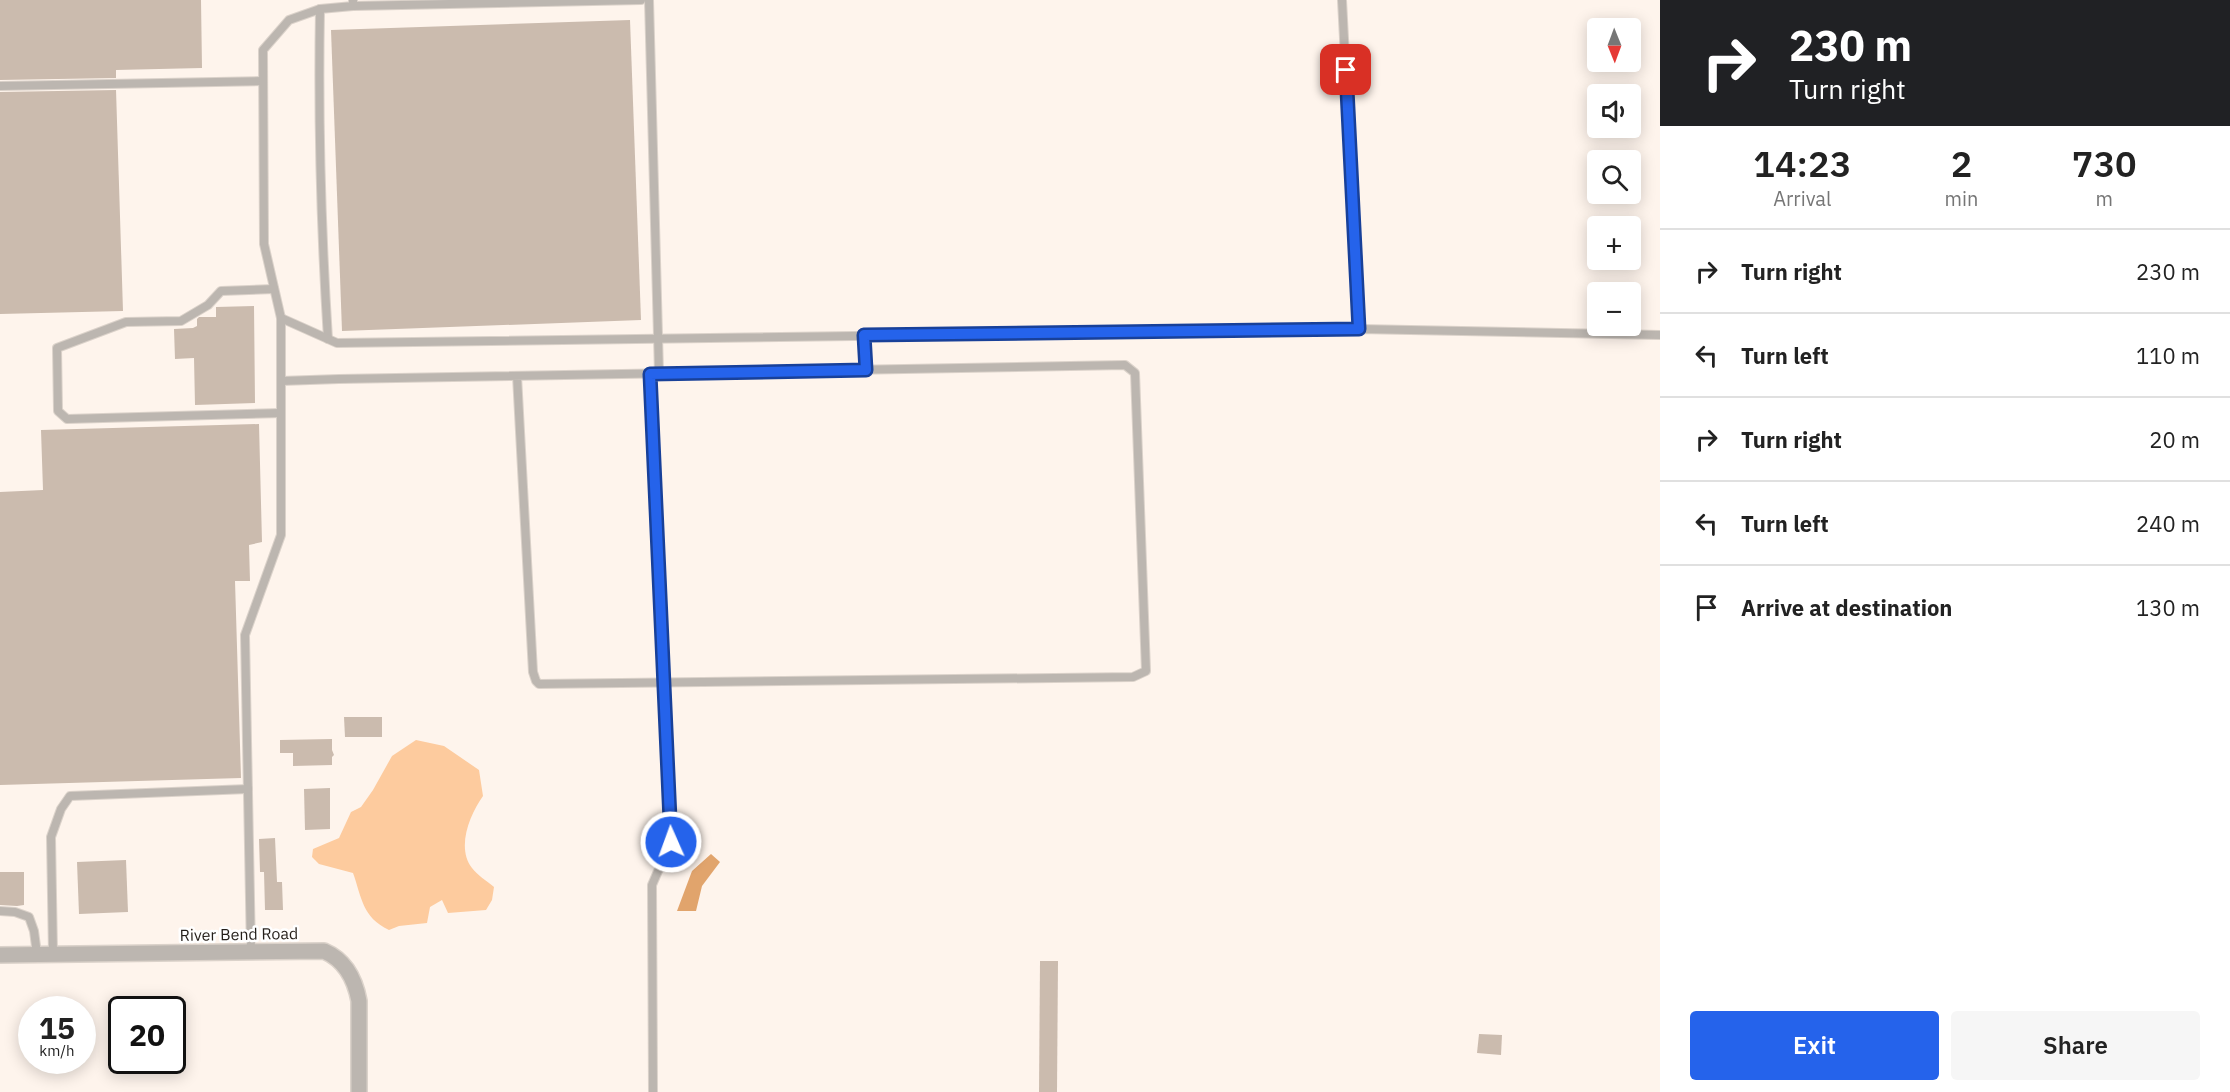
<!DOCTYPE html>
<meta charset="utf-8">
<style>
:root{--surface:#fff;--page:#f6f6f6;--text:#222;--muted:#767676;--line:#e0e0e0;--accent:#2563eb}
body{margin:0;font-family:"IBM Plex Sans",sans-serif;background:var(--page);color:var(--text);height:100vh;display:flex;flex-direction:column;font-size:22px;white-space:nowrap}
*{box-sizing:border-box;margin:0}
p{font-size:20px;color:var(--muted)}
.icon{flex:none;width:33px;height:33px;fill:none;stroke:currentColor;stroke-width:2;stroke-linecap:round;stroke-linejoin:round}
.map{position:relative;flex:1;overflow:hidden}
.drawer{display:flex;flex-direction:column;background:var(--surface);width:570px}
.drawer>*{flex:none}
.top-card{background:#202124;color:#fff;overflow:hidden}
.needle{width:39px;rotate:179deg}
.tools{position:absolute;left:1587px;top:18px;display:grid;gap:12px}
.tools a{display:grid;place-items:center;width:54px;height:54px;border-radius:6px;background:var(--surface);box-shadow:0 3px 15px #0003;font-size:30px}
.speed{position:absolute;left:18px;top:996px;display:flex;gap:12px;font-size:30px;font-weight:700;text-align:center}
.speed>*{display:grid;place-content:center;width:78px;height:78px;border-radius:50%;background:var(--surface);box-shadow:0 3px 15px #0003;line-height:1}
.speed small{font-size:15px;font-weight:400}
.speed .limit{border:3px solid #111;border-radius:9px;background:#fff;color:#111}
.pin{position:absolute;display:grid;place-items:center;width:51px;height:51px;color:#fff;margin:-26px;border-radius:12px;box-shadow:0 3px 9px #0006}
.me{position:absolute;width:66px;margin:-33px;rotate:358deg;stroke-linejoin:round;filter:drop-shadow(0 0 4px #0008)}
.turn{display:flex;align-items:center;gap:21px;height:126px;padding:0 30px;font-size:27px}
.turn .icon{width:78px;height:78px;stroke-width:2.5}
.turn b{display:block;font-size:42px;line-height:51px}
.eta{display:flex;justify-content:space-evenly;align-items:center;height:102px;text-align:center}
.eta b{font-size:36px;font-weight:600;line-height:42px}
.action{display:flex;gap:12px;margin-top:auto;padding:12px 30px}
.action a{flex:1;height:69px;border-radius:6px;background:var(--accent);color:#fff;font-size:24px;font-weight:600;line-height:69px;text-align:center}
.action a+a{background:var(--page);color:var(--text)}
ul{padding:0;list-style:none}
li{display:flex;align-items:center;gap:18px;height:84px;padding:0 30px;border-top:2px solid var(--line)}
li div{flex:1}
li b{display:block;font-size:22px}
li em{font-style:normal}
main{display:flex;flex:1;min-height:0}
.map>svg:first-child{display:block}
.green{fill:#fdcb9e}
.water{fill:#e1a46c}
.building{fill:#cbbbae}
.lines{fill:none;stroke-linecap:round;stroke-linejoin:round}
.lane-casing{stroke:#dbd2ca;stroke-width:10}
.street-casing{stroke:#dbd2ca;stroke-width:18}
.lane{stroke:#bcb6b0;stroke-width:8}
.street{stroke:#bcb6b0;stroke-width:15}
.route-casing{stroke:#184099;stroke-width:15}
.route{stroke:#2563eb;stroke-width:10}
.labels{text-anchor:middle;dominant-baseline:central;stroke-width:5;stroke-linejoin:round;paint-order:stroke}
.street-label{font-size:16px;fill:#251f1a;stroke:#fff}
</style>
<main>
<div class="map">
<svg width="1660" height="1092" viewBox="0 0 1660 1092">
<rect width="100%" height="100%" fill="#fef4ec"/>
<path class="green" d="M 416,740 L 444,746 L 479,770 L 483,796 C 470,814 456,848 472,868 C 477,875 487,881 494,887 L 492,900 L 486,910 L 448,913 L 442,900 L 430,907 L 427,923 L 399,926 L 389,930 C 362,917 362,898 353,873 L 319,864 L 312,857 L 313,849 L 339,838 L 351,812 L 361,807 L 373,790 L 392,756 Z"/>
<polygon class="water" points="711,854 720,862 702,886 696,911 677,911 692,871"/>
<g class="building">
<polygon points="0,0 201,0 202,68 116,70 116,78 0,80"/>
<polygon points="630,20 641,320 342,331 331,30"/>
<polygon points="116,90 123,311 0,314 0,92"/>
<polygon points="254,306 255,403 195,405 194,358 175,359 174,329 193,328 197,326 197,319 199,317 216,317 216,307"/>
<polygon points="259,424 262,542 249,545 250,581 235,581 241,778 0,785 0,492 43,490 41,430"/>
<polygon points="344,717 382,717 382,737 345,737"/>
<polygon points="332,739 332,750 334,755 332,757 332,765 293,766 293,753 280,753 280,740"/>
<polygon points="330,788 330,829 305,830 304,789"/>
<polygon points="275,838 277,882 282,882 283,910 265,910 264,872 260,872 259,839"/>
<polygon points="126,860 128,912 79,914 77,862"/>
<polygon points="0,872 24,872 24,905 17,906 0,905"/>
<polygon points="1040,961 1058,961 1057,1092 1039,1092"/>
<polygon points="1479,1034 1502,1035 1501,1055 1477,1053"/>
</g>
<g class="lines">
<defs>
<g id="lane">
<polyline points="649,0 659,373"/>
<polyline points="1342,0 1359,329"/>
<polyline points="353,6 641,0"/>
<path d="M 320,9 C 318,119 321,229 328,339"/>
<polyline points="0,86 263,81"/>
<polyline points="274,289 221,291 208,305 181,321 126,322 57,348 58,411 67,419 281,413"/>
<polyline points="281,318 337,343 1359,329 1660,335"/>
<polyline points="864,335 865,370"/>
<polyline points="650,373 671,841 652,885 653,1092"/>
<polyline points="281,381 339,379 1125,365 1135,373 1146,671 1133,677 539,684 536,681 533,672 517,376"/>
<polyline points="0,911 15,912 29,917 34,931 37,954"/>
<polyline points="251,952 245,635 281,535 281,318 264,244 263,50 289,20 320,9 353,6 353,0"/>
<polyline points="53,954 51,837 61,809 70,796 248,789"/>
</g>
<path id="street" d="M 0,955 L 324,951 C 345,960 355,979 359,1001 L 359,1092"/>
</defs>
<use href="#lane" class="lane-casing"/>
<use href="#street" class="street-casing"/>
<use href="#lane" class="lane"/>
<use href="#street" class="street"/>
</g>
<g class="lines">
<defs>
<polyline id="route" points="671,842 650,374 866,370 864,335 1359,329 1346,70"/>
</defs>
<use href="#route" class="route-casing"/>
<use href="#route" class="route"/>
</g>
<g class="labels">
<g class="street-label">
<text transform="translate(239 934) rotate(-1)">River Bend Road</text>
</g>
</g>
</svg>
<div class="tools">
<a><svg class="needle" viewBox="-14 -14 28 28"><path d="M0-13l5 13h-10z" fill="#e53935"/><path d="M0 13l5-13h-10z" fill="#767676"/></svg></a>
<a><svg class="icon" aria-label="sound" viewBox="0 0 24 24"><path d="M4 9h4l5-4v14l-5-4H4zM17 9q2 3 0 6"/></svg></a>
<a><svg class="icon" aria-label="search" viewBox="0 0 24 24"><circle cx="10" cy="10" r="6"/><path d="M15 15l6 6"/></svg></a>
<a>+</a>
<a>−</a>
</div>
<div class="speed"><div>15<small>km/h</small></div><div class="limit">20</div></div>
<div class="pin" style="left:1346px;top:70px;background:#d93025"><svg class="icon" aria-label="arrive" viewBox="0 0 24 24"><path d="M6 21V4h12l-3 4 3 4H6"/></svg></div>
<svg class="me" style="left:671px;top:842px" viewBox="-20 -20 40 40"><circle r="17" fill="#2563eb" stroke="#fff" stroke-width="3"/><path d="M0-11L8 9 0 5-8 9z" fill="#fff"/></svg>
</div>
<section class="drawer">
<div class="top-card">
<div class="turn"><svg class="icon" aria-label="right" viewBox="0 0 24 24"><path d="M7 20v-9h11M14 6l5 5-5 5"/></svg><div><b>230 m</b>Turn right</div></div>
</div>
<div class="eta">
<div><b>14:23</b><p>Arrival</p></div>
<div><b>2</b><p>min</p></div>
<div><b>730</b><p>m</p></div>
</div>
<ul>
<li><svg class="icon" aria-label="right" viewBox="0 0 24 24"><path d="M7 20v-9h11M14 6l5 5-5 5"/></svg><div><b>Turn right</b></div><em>230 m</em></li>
<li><svg class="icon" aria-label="left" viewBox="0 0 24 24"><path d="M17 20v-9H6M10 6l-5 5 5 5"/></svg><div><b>Turn left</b></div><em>110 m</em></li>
<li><svg class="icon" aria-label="right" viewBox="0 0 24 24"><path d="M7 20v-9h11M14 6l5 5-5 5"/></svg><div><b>Turn right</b></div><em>20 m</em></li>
<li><svg class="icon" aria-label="left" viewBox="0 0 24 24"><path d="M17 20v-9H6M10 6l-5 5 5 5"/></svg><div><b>Turn left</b></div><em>240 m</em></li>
<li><svg class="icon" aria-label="arrive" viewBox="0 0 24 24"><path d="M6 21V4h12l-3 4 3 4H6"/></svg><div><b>Arrive at destination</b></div><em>130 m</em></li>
</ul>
<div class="action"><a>Exit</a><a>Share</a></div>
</section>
</main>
